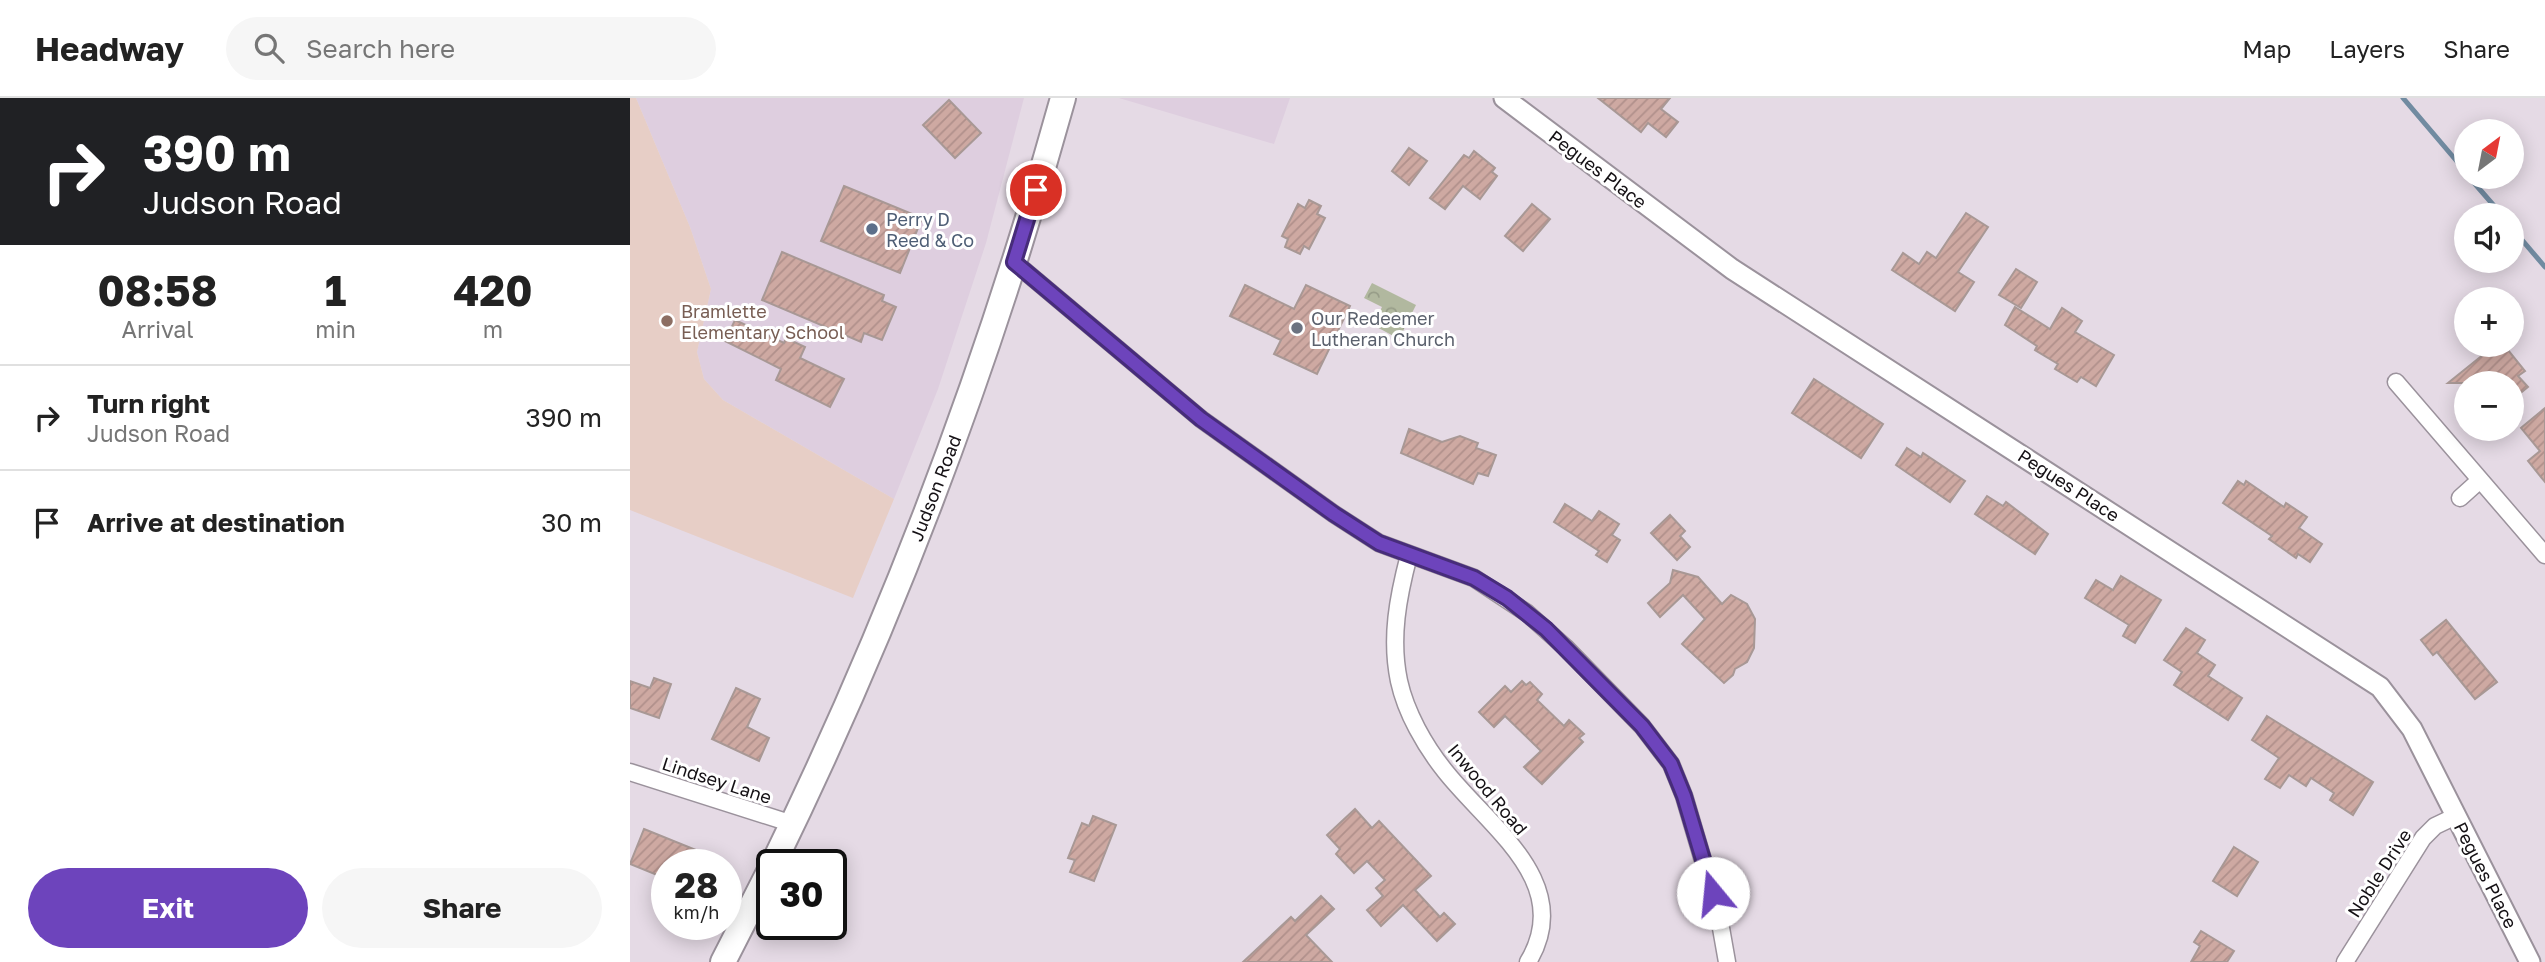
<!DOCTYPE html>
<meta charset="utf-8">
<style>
:root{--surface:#fff;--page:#f6f6f6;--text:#222;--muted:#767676;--line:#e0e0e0;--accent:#6d44bc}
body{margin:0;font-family:"Golos Text",sans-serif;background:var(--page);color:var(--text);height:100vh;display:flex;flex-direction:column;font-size:26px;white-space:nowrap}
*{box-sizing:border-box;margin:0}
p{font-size:23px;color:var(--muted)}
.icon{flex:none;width:38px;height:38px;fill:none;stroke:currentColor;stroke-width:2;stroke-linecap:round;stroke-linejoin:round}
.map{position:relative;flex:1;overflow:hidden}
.panel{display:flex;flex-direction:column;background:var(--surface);width:630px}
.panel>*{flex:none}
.hud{background:#202124;color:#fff;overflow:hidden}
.needle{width:46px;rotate:32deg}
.fabs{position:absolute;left:1824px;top:21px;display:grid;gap:14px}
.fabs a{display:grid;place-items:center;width:70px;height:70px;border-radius:50%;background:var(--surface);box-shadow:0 4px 18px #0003;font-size:35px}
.speed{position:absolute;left:21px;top:751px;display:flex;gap:14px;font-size:35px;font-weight:700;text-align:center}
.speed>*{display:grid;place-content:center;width:91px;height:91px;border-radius:50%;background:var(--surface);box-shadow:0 4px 18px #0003;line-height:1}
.speed small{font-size:18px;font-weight:400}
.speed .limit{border:4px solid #111;border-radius:10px;background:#fff;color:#111}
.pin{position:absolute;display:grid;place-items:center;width:60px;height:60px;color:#fff;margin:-30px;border:4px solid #fff;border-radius:50%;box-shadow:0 2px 7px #0007}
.me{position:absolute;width:77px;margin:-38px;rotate:343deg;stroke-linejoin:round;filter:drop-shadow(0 0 5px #0008)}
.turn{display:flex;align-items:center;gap:24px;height:147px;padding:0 28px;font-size:32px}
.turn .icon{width:91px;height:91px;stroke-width:2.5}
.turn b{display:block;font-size:49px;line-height:60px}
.eta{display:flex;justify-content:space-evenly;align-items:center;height:119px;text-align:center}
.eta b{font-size:42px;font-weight:700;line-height:49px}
.action{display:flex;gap:14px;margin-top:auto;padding:14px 28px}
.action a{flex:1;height:80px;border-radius:42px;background:var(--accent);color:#fff;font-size:28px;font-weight:700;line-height:80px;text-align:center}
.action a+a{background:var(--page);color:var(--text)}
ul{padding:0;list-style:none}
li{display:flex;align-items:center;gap:21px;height:105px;padding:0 28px;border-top:2px solid var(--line)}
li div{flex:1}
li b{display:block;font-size:26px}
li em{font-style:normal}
header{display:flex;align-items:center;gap:42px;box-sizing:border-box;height:98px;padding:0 35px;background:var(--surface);border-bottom:2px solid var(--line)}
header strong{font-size:33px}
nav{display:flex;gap:38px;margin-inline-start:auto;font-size:24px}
.search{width:490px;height:63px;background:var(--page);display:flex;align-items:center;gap:18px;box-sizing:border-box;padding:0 24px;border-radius:38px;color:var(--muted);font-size:26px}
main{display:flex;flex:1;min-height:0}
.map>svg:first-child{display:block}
.built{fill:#decedf}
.education{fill:#e7cec6}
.forest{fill:url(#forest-crowns)}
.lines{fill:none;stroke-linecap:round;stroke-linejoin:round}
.stream{stroke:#718ba1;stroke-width:5}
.building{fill:url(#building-hatch);stroke:#a89895;stroke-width:2}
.minor-casing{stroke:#9b929c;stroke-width:19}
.tertiary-casing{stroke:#9b929c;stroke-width:23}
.primary-casing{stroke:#9b929c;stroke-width:28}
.minor{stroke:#fff;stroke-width:16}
.tertiary{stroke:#fff;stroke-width:19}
.primary{stroke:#fff;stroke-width:24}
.route-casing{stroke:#472c7a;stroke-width:18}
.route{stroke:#6d44bc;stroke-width:12}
.service-dot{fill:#5c6f8a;stroke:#fff;stroke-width:2.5}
.education-dot{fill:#8d6e63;stroke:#fff;stroke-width:2.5}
.worship-dot{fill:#6b7280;stroke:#fff;stroke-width:2.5}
.labels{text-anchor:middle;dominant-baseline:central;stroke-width:6;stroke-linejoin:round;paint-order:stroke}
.street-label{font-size:18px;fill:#141014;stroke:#fff}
.service-label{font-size:18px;fill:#4e5e75;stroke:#fff;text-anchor:start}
.education-label{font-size:18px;fill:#785e54;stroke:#fff;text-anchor:start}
.worship-label{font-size:18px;fill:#5b616d;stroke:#fff;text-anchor:start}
</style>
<header>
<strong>Headway</strong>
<div class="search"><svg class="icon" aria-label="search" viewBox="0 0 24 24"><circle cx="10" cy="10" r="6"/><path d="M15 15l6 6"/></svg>Search here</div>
<nav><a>Map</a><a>Layers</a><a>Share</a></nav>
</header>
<main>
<section class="panel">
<div class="hud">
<div class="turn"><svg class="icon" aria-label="right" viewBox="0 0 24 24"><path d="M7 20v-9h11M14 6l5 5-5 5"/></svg><div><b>390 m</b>Judson Road</div></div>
</div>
<div class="eta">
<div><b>08:58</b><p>Arrival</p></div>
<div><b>1</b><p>min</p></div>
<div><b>420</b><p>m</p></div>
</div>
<ul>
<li><svg class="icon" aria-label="right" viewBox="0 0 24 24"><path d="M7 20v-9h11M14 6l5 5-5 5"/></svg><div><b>Turn right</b><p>Judson Road</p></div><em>390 m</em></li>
<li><svg class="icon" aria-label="arrive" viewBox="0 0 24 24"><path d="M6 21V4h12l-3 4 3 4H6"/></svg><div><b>Arrive at destination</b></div><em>30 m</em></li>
</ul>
<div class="action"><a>Exit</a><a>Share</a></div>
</section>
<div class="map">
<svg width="1915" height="864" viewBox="0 0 1915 864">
<defs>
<pattern id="forest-crowns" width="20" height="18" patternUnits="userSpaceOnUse" patternTransform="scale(1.75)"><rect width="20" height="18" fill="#b1b89f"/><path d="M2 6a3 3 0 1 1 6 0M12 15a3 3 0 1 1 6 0" fill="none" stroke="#979d88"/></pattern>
<pattern id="building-hatch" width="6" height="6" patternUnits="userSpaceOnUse" patternTransform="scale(1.75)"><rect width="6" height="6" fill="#cea9a2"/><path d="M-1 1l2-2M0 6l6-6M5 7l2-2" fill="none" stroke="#b0908b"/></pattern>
</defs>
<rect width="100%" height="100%" fill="#e5dae5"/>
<g class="built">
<polygon points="6,0 394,0 356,145 308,291 264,401 93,302 74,281 67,254 81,191 60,129"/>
<polygon points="489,0 660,0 644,46"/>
</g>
<polygon class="education" points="0,0 6,0 60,129 81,191 67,254 74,281 93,302 264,401 223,500 0,412"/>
<polygon class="forest" points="742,185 786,207 769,241 743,227 752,209 734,200"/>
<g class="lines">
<g class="stream">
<polyline points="1773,0 1836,74"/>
<polyline points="1839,79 1872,117"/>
<polyline points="1881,129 1915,169"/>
</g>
</g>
<g class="building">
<polygon points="968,0 1040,0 1031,11 1048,24 1036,39 1018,25 1011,34"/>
<polygon points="319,2 351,35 325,60 293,27"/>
<polygon points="779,50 797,63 779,87 762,73"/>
<polygon points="844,53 865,70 862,74 867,78 850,101 833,88 815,111 800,100 834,57 839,60"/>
<polygon points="214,88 292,120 270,175 191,143"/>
<polygon points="679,102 691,108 687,116 695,120 679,151 674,148 670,156 655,149 658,141 652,138 668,106 675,110"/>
<polygon points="902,106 920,121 893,153 875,138"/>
<polygon points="1336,115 1358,129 1328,174 1344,184 1325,213 1262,172 1273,155 1289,166 1297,154 1306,160"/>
<polygon points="152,154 254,197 252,203 266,209 252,242 234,235 231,244 132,202"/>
<polygon points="1386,171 1407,184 1391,210 1369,197"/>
<polygon points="615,187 664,211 676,187 720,208 687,276 644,256 651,242 600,218"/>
<polygon points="1385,209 1420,231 1432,210 1452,223 1445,234 1484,257 1466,288 1451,279 1447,284 1425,271 1428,266 1405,252 1407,248 1375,227"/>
<polygon points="105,222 154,245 156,240 175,249 170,260 214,281 200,309 146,282 151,271 95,243"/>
<polygon points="1855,247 1874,247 1895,273 1888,278 1898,289 1881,303 1881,285 1859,285 1854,278 1845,285 1818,285 1854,256"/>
<polygon points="1184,281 1253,326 1231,360 1162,315"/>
<polygon points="1915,310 1915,384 1898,363 1910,353 1891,330"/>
<polygon points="779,331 812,344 830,338 848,345 846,350 866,357 858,378 848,375 843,386 771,355"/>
<polygon points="1277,350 1291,359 1293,355 1335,383 1320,404 1266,367"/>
<polygon points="1608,383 1614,387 1616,383 1654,409 1656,405 1677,419 1669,430 1692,446 1680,464 1668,456 1666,460 1639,441 1642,438 1593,405"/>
<polygon points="1357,398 1373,408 1376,404 1418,436 1405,456 1345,416"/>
<polygon points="935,406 962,423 969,413 989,426 982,437 990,442 977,464 966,457 969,453 924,424"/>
<polygon points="1040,417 1055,433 1050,438 1060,449 1047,462 1021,435"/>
<polygon points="1043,472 1068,479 1092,506 1101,497 1117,506 1125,521 1124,550 1117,564 1105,571 1103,577 1094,585 1052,546 1075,521 1053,497 1030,519 1018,505 1040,485"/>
<polygon points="1491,478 1531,502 1505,545 1493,538 1499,527 1455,500 1466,482 1483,492"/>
<polygon points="1816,522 1867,584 1845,601 1807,554 1803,557 1791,542"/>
<polygon points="1556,530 1575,542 1567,555 1585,567 1578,578 1612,600 1598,622 1544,587 1552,574 1534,562"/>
<polygon points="24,580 41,586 29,620 0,610 0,583 20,590"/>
<polygon points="892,583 896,587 900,584 912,596 907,602 934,628 939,622 954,636 949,640 953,644 912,686 894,669 911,653 875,618 864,629 849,614 875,588 881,594"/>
<polygon points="106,590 130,601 117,629 139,640 129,663 82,641"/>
<polygon points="1637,618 1743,684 1723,717 1700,702 1704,695 1681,680 1676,688 1659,677 1650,690 1635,681 1649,660 1622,642"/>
<polygon points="725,711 742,730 749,723 801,778 785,792 810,819 814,815 825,826 807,843 773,807 751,828 737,812 753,798 746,790 755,782 737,763 724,775 706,756 710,751 697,737"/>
<polygon points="463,718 486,727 464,783 440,774 445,762 438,760 452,725 459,728"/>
<polygon points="14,731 71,754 66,766 37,766 37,781 0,766"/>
<polygon points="1604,749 1628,764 1607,798 1583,783"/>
<polygon points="691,798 704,811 676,837 702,864 613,864 661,819 665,823"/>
<polygon points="1571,833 1604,853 1597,864 1561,864 1570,848 1564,844"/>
</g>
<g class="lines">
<defs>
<g id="minor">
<polyline points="384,164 571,321 704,416 749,445 844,480 897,515 935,549 1012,628 1041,666 1054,698 1088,813 1097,864"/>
<polyline points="1766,284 1915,457"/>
<polyline points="1830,400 1850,382"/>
<path d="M 779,457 C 768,499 760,540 769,583 C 776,615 795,648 815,673 C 859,729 946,785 898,864"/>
<polyline points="0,674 163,726"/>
<polyline points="1715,864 1793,740 1805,728 1826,718"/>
</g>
<polyline id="tertiary" points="874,0 1102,171 1750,589 1782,631 1900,864"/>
<g id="primary">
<path d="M 143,766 C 263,521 360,263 433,0"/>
<polyline points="93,864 142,768"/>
</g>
</defs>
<use href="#minor" class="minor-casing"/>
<use href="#tertiary" class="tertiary-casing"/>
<use href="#primary" class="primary-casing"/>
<use href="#minor" class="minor"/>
<use href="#tertiary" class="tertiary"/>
<use href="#primary" class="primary"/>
</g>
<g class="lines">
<defs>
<polyline id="route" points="406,92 384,164 571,321 704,416 749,445 844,480 877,500 916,531 1012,628 1041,666 1054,698 1083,795"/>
</defs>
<use href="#route" class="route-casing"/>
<use href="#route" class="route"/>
</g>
<circle class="service-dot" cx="242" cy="131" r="7"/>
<circle class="education-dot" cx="37" cy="223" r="7"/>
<circle class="worship-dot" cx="667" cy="230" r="7"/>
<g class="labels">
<g class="street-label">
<text transform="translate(968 71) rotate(37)">Pegues Place</text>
<text transform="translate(1439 387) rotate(33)">Pegues Place</text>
<text transform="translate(305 390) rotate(-69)">Judson Road</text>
<text transform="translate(87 682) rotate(18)">Lindsey Lane</text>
<text transform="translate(858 691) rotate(50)">Inwood Road</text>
<text transform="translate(1749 775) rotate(-57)">Noble Drive</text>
<text transform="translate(1856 777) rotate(63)">Pegues Place</text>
</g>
<g class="service-label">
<text x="256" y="121">Perry D<tspan x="256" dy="21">Reed &amp; Co</tspan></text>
</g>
<g class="education-label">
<text x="51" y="213">Bramlette<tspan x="51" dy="21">Elementary School</tspan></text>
</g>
<g class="worship-label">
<text x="681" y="220">Our Redeemer<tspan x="681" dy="21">Lutheran Church</tspan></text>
</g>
</g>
</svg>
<div class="fabs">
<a><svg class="needle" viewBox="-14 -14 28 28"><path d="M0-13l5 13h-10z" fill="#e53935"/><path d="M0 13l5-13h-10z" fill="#767676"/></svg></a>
<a><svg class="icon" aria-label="sound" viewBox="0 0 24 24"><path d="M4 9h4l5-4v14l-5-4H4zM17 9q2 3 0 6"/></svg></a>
<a>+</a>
<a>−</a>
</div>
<div class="speed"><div>28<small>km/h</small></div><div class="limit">30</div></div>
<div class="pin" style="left:406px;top:92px;background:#d93025"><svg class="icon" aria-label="arrive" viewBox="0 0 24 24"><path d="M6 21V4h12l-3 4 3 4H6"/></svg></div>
<svg class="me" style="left:1083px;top:795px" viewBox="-20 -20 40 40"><circle r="19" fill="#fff"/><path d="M0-13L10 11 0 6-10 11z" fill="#6d44bc"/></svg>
</div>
</main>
